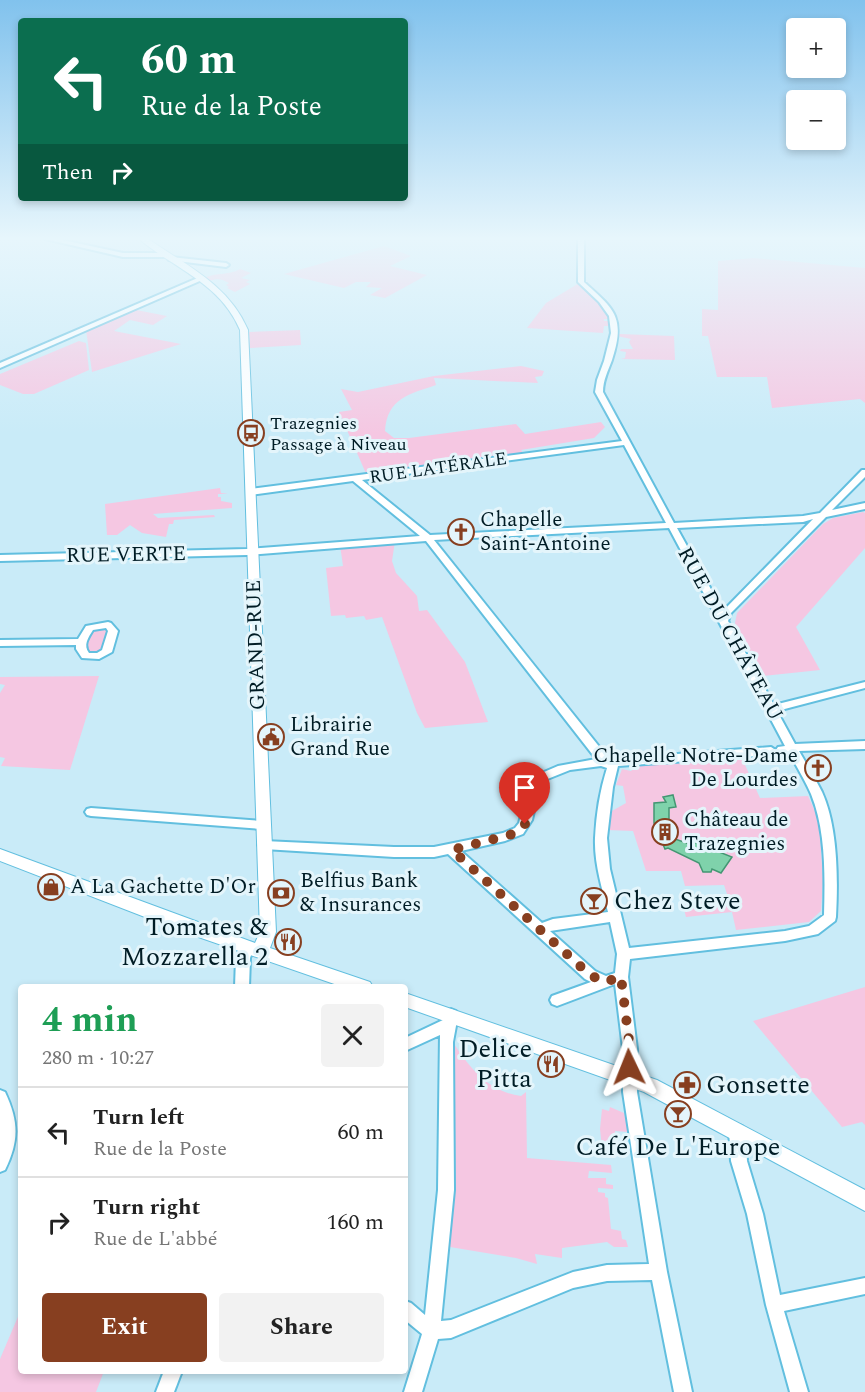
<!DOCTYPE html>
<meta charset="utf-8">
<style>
:root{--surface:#fff;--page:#f2f2f2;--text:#222;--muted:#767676;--line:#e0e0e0;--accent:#873f20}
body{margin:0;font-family:Spectral,serif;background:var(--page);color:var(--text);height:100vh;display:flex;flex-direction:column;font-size:22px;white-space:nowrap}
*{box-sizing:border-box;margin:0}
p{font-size:20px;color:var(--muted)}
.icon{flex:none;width:33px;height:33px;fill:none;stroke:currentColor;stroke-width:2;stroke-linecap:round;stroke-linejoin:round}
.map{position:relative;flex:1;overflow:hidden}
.drawer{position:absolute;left:18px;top:984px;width:390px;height:390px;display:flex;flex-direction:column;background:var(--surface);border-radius:6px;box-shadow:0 3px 9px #0003}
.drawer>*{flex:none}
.top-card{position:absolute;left:18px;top:18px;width:390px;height:183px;border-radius:6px;box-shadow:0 3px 9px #0003;background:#0b6e4f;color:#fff;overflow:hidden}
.buttons{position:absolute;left:786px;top:18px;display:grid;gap:12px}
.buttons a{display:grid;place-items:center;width:60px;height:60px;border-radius:6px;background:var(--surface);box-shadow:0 3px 9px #0003;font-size:30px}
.pin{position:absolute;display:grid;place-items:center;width:51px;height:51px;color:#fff;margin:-62px -26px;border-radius:50% 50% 50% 0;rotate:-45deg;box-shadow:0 0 6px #0007}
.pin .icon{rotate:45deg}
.me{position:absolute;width:66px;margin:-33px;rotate:358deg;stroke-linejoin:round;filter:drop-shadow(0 0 4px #0008)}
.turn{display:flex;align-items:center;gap:21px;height:126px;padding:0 24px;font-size:27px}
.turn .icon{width:78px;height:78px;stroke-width:2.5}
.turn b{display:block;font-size:42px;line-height:51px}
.then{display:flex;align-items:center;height:57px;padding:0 24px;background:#0003;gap:12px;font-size:22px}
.round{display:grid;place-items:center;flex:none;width:63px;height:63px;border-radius:6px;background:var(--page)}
.head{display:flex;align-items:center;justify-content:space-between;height:102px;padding:0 24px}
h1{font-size:36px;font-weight:700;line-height:45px;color:#1e9e55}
.button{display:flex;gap:12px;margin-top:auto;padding:12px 24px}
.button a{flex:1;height:69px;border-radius:6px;background:var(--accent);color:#fff;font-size:24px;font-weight:700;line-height:69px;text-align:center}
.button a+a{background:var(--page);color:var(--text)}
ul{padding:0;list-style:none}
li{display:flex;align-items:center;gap:18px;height:90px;padding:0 24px;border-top:2px solid var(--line)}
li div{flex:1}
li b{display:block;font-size:22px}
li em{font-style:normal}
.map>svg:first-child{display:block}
.green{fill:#f5c7e2}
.building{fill:#7fd2ab;stroke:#439773;stroke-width:1.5}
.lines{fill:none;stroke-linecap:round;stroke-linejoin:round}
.minor-casing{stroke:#62bfdf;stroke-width:4}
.major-casing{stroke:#62bfdf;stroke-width:2}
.minor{fill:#fff;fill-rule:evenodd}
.major{fill:#fff;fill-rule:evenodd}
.route{stroke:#873f20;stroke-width:10;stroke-dasharray:0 18}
.labels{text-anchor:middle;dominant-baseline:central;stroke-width:6;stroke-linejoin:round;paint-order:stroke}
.far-poi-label{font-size:18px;fill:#001c25;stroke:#e4f5fb;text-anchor:start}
.far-street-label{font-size:18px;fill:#001c25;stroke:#e4f5fb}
.poi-label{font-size:21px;fill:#001c25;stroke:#e4f5fb;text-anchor:start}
.street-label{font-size:21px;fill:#001c25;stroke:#e4f5fb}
.near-poi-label{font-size:26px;fill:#001c25;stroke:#e4f5fb;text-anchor:start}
</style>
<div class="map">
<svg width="865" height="1392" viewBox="0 0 865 1392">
<rect width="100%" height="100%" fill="#c9ebf8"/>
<g class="green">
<polygon points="384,246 411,256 390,266 427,275 385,298 370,295 382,288 366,287 371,282 356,282 344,288 284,274"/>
<polygon points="754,258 865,268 865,403 860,399 772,408 767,377 717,377 708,336 702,336 702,309 718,310 718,261"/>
<path d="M 240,269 L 251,273 L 241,278 L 250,280 L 246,282 L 250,284 L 235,292 L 227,288 L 229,287 L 226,285 L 229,283 C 222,279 218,278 209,281 L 204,278 C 217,272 227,276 240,269 Z"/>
<polygon points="581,282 615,319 604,319 604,321 611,321 611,326 604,326 603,333 527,328 546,303"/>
<polygon points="131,309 167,316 153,325 130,320 114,331 181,344 92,372 86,330"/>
<polygon points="300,330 301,345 250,348 249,332"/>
<polygon points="619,334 674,336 675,360 621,359 625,358 626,352 620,351 621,349 633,349 629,342 631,339 617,336"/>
<polygon points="79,341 86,343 89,370 34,394 23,394 0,385 0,374"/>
<path d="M 521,366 L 544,371 L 542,376 L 535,377 L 538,383 L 434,378 L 436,385 C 410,394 387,398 385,431 L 394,438 L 409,438 L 516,424 L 525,434 L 601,422 L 605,427 L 594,438 L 521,450 L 526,457 L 368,478 L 339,412 L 352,410 L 341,389 L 358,392 L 434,376 Z"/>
<polygon points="220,488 221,493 228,494 218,494 218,497 221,497 221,501 232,503 232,508 153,514 158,518 214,515 215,517 174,520 173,524 169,524 166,537 142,533 130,525 117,535 107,535 105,504"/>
<polygon points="863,512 865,513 865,548 796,627 820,670 763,676 737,629 735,623 737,613 823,524 833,518"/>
<polygon points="395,541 392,561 396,573 417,596 419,611 427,610 465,662 488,722 425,728 417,713 382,617 366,620 364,616 346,618 345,615 331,616 326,568 343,566 340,545"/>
<polygon points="103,628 108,631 107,646 98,654 89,652 86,643 92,632"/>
<polygon points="99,676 70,770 1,766 5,758 0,757 0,693 5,685 0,684 0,677"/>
<polygon points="741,756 760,798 808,796 819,820 823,881 821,911 809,922 736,930 732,912 686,917 682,901 729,900 724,885 685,886 681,871 646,871 633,831 607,830 612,811 626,803 623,786 616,785 622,769 631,771 634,768 627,763"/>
<polygon points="865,987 865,1125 862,1122 842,1127 753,1021"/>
<path d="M 451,1039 C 467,1065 488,1092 521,1096 L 526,1092 L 527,1158 L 611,1165 L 612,1173 L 589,1171 L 588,1178 L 606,1178 L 606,1184 L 613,1185 L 613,1189 L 598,1188 L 598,1192 L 605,1193 L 605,1197 L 608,1198 L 611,1229 L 621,1231 L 622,1239 L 626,1240 L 628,1247 L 614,1247 L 607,1242 L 562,1248 L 562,1258 L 535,1254 L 537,1264 L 516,1258 L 444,1246 Z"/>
<polygon points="610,1107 624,1113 628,1132 615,1131 617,1149 602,1148 600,1129 602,1109 609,1111"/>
<polygon points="20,1312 21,1371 104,1371 96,1392 0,1392 0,1359"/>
</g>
<polygon class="building" points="673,795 676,807 669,808 669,825 675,839 692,845 694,842 732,857 721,873 712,869 711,872 703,872 699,863 668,848 665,849 654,823 654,803 666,802 663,797"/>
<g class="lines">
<defs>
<g id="minor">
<polygon points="45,239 58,239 123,253 165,253 168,255 165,257 123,257"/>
<path d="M 578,239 L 584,239 L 584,282 C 614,309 626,317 612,360 C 608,371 603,380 603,392 L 674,523 L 803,516 L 820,513 L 862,470 L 865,470 L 865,477 L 832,510 L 865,503 L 865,509 L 826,517 L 731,613 L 728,621 L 774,705 L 865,682 L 865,688 L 777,711 L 795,744 L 865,741 L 865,749 L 799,751 C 807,765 815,778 822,792 C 838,827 838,880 836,917 L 835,921 L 818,934 L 785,941 L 630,959 L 628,977 L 637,1049 L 637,1092 L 667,1272 L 692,1392 L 674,1392 L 652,1280 L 607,1281 L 573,1288 L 451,1338 L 438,1339 L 422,1392 L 404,1392 L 422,1334 L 405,1320 L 405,1301 L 411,1303 L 425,1315 L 438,1190 L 440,1035 L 405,1051 L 405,1038 L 443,1020 L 446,1011 L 451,1009 L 456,1011 L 458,1015 L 453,1042 L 454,1190 L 441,1321 L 451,1320 L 573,1272 L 607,1265 L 649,1264 L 623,1092 L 623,1049 L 615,984 L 557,1006 L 552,1004 L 550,1000 L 552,996 L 591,982 L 585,979 L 448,854 L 434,857 L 394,857 L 264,849 L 260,848 L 258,845 L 260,842 L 264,841 L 394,847 L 434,847 L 503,833 L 515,828 L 519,823 L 528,788 L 537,775 L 558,766 L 596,759 L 426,541 L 247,555 L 0,561 L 0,555 L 247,549 L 420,536 L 353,481 L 251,495 L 247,492 L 251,489 L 622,441 L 595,392 L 597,380 L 604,361 L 611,333 L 609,316 L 599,302 L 578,282 ZM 624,445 L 666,523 L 430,535 L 362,480 ZM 813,519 L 723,611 L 677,528 L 803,522 ZM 669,528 L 785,746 L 778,747 L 776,750 L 782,754 L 789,752 C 796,766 805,780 811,794 C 826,831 825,876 824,915 L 809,926 L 785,931 L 629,948 L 610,869 L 607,838 L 613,787 L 618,766 L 771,755 L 777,751 L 771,747 L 611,759 L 605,754 L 434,540 ZM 601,766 L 607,768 C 600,790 596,815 595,838 C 594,863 602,888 608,912 L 553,919 L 542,923 L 461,851 L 505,841 L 523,834 L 532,820 L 539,788 L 545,780 L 570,770 ZM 610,922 L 617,954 L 615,973 L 606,976 L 595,971 L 550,931 Z"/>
<polygon points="171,257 226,263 229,265 226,267 169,260 168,259"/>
<polygon points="200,277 202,278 202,280 0,368 0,363"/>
<path d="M 108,622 L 111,623 L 118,631 L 112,652 L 99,659 L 82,658 L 76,649 L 76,645 L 0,646 L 0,640 L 78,639 L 86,626 ZM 106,628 L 108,631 L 102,650 L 97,653 L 89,653 C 83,645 88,638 93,630 Z"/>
<polygon points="91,808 262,821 266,822 268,825 266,828 262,829 91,816 87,815 85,812 87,809"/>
<polygon points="247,942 252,943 254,947 250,958 249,987 235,987 236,958 242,943"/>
<path d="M 0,1090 L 5,1092 C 19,1122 19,1141 5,1170 L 0,1172 Z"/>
<polygon points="737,1124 742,1126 745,1131 747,1161 763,1214 780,1295 865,1278 865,1294 784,1311 808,1392 790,1392 766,1305 747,1214 731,1161 729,1131 732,1126"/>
<polygon points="164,1371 182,1371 174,1392 156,1392"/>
</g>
<g id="major">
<path d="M 139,239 L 148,239 C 186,265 229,285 248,330 L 276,932 L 270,948 L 370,982 L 373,987 L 343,987 L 181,931 L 0,861 L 0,849 L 255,943 L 260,932 L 240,330 C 220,283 175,269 139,239 Z"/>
<polygon points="405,993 657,1080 865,1190 865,1211 644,1092 405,1007"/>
</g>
</defs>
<use href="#minor" class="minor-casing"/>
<use href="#major" class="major-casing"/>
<use href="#minor" class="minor"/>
<use href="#major" class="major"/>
</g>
<linearGradient id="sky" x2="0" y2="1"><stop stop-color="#81c2ed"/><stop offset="0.55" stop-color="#e7f6fc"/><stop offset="1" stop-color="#e7f6fc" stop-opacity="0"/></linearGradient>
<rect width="865" height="434" fill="url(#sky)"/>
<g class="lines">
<polyline class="route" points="525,824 513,834 452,850 590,975 605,982 621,977 630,1049 629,1067"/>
</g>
<defs>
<symbol id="bus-ring" viewBox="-11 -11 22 22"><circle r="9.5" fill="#e4f5fb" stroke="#873f20" stroke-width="1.5"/><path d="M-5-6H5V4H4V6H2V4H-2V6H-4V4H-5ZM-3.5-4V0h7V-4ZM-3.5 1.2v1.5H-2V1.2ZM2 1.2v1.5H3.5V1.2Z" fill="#873f20"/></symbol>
<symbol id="church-ring" viewBox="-11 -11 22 22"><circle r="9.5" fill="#e4f5fb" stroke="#873f20" stroke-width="1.5"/><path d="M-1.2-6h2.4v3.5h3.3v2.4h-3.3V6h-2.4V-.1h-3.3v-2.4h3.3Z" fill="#873f20"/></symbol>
<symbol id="civic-ring" viewBox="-11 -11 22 22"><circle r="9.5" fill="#e4f5fb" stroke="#873f20" stroke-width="1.5"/><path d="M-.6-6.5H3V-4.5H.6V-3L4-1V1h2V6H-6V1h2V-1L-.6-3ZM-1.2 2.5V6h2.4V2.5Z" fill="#873f20"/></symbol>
<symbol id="building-ring" viewBox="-11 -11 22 22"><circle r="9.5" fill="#e4f5fb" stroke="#873f20" stroke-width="1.5"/><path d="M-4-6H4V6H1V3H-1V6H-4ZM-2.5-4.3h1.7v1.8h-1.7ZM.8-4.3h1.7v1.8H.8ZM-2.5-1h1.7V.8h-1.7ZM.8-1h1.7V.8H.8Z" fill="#873f20"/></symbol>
<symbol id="shop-ring" viewBox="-11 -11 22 22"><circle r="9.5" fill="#e4f5fb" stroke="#873f20" stroke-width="1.5"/><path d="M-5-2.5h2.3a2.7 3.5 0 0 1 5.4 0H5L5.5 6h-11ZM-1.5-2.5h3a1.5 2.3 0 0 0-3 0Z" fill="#873f20"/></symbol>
<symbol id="bank-ring" viewBox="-11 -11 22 22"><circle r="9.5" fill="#e4f5fb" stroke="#873f20" stroke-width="1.5"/><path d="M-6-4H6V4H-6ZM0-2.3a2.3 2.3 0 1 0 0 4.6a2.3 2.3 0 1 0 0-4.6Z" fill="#873f20"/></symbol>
<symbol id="bar-ring" viewBox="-11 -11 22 22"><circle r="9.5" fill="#e4f5fb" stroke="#873f20" stroke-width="1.5"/><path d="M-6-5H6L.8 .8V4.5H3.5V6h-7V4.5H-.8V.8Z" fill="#873f20"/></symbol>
<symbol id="restaurant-ring" viewBox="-11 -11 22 22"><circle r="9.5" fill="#e4f5fb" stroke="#873f20" stroke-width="1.5"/><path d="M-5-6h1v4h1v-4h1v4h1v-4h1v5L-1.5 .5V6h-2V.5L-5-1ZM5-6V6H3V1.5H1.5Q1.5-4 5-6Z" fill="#873f20"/></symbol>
<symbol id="pharmacy-ring" viewBox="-11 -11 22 22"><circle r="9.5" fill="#e4f5fb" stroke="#873f20" stroke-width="1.5"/><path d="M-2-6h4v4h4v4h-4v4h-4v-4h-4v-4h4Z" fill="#873f20"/></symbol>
</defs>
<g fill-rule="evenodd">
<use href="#bus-ring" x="236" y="418" width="30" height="30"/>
<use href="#church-ring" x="446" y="517" width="30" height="30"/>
<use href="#civic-ring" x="256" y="722" width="30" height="30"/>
<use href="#church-ring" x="803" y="753" width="30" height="30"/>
<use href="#building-ring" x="650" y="817" width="30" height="30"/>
<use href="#shop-ring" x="36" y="872" width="30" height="30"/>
<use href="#bank-ring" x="266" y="878" width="30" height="30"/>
<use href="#bar-ring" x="579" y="886" width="30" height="30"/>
<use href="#restaurant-ring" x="273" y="927" width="30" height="30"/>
<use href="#restaurant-ring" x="536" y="1049" width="30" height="30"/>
<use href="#pharmacy-ring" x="672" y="1070" width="30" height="30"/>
<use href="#bar-ring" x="663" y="1099" width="30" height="30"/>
</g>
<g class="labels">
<g class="far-poi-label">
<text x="270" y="423">Trazegnies<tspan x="270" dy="21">Passage à Niveau</tspan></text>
</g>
<g class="far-street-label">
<text transform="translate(438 468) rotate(-8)">RUE LATÉRALE</text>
</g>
<g class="poi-label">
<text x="480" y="520">Chapelle<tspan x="480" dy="24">Saint-Antoine</tspan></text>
<text x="290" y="725">Librairie<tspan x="290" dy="24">Grand Rue</tspan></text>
<text x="798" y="756" text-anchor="end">Chapelle Notre-Dame<tspan x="798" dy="24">De Lourdes</tspan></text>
<text x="684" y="820">Château de<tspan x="684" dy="24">Trazegnies</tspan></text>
<text x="300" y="881">Belfius Bank<tspan x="300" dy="24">&amp; Insurances</tspan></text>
<text x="70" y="887">A La Gachette D'Or</text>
</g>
<g class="street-label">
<text transform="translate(126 555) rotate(-1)">RUE VERTE</text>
<text transform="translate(730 634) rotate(61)">RUE DU CHÂTEAU</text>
<text transform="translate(256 645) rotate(-92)">GRAND-RUE</text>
</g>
<g class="near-poi-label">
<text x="614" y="901">Chez Steve</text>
<text x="268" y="927" text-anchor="end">Tomates &amp;<tspan x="268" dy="30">Mozzarella 2</tspan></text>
<text x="532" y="1049" text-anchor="end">Delice<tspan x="532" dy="30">Pitta</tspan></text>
<text x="706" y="1085">Gonsette</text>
<text x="678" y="1147" text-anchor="middle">Café De L'Europe</text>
</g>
</g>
</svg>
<div class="buttons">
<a>+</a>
<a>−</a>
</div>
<div class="pin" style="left:525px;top:824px;background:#d93025"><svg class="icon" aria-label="arrive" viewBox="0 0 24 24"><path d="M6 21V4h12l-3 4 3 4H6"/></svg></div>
<svg class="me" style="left:629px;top:1067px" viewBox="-20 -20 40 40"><path d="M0-17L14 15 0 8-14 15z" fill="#873f20" stroke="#fff" stroke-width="4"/></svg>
<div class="top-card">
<div class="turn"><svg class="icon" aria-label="left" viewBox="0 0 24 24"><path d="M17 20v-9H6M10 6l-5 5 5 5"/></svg><div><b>60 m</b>Rue de la Poste</div></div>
<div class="then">Then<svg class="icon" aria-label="right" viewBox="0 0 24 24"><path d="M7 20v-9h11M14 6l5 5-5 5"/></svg></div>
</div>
<section class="drawer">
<div class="head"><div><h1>4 min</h1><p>280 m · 10:27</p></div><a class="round"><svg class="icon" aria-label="close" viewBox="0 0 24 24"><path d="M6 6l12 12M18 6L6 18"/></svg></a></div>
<ul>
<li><svg class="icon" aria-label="left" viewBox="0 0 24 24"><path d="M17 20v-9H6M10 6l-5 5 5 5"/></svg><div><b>Turn left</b><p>Rue de la Poste</p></div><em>60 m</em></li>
<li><svg class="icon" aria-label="right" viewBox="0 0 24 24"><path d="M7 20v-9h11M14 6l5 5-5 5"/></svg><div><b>Turn right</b><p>Rue de L'abbé</p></div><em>160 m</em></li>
</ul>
<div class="button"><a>Exit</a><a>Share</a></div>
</section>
</div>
